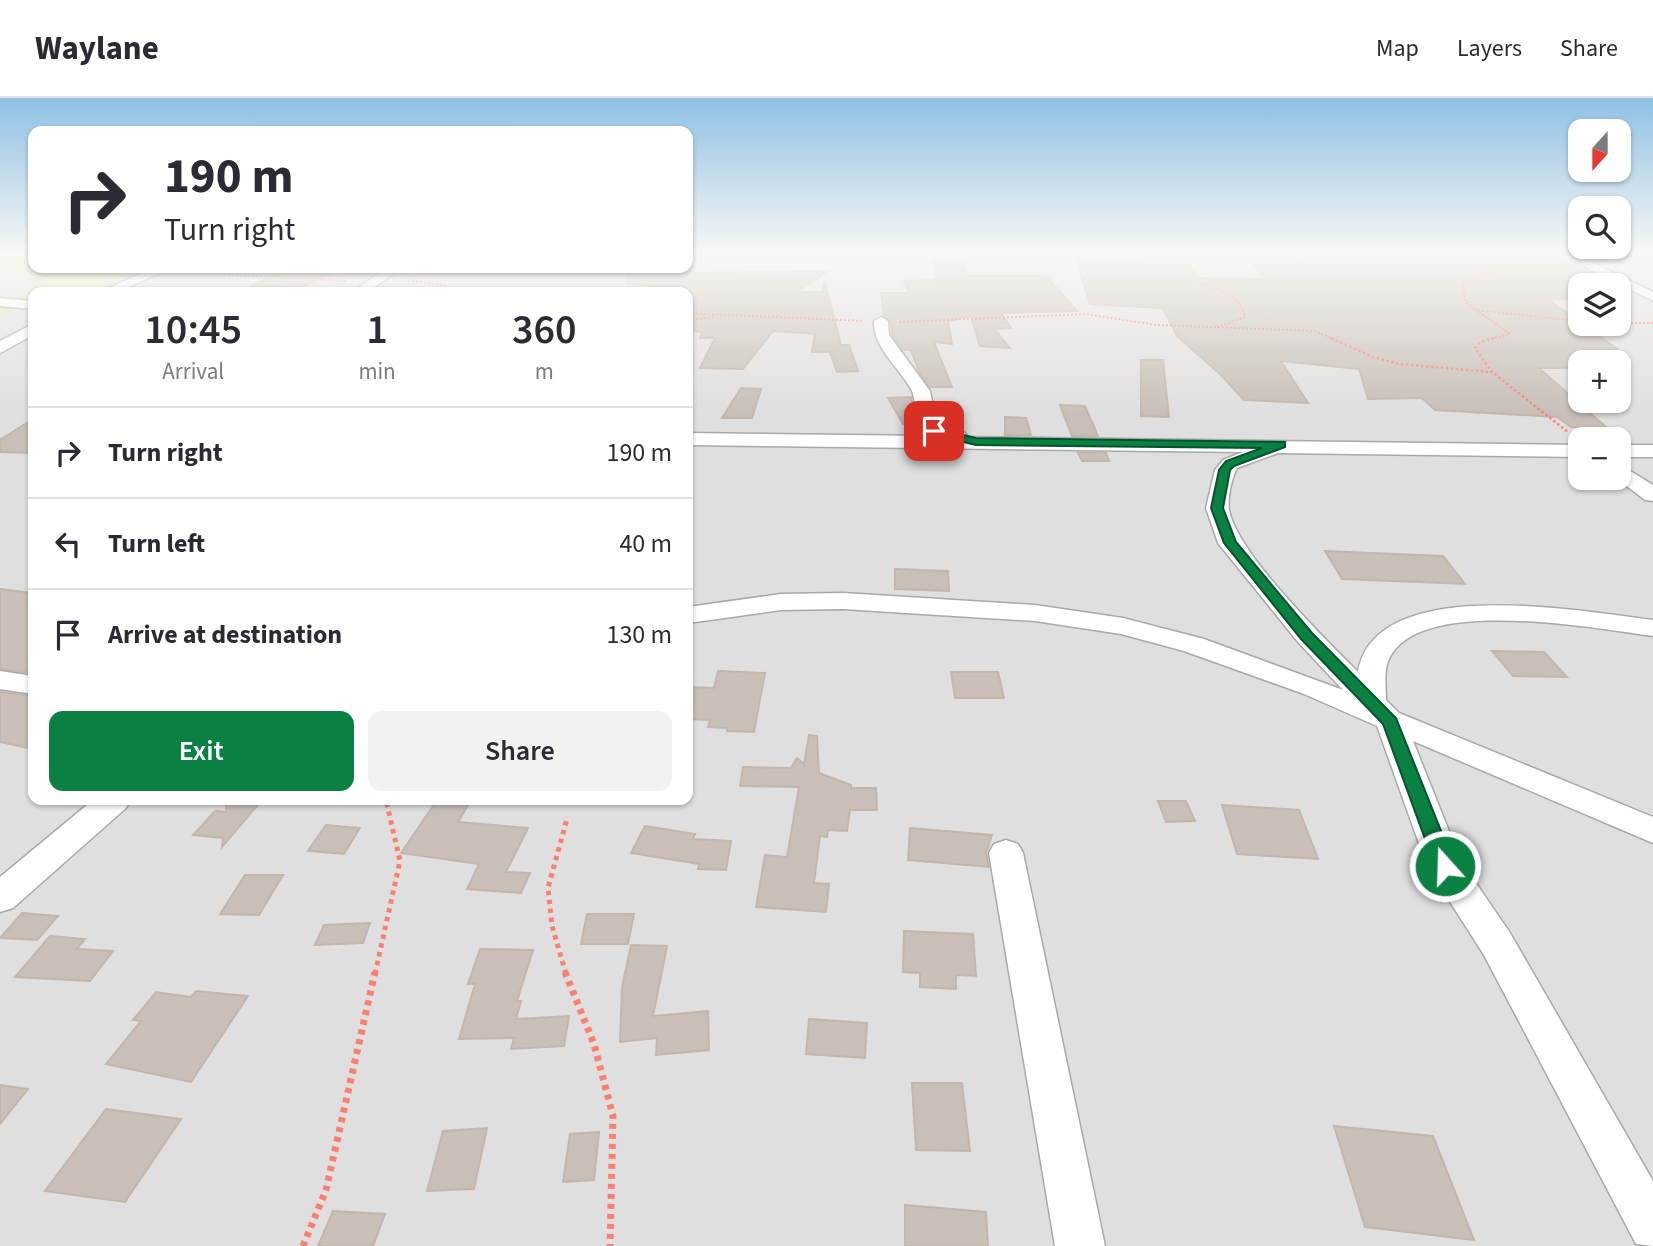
<!DOCTYPE html>
<meta charset="utf-8">
<style>
:root{--surface:#fff;--page:#f2f2f3;--text:#2b2b33;--muted:#7c7c81;--line:#e1e1e2;--accent:#0b8043}
body{margin:0;font-family:"Source Sans 3",sans-serif;background:var(--page);color:var(--text);height:100vh;display:flex;flex-direction:column;font-size:26px;white-space:nowrap}
*{box-sizing:border-box;margin:0}
p{font-size:23px;color:var(--muted)}
.icon{flex:none;width:38px;height:38px;fill:none;stroke:currentColor;stroke-width:2;stroke-linecap:round;stroke-linejoin:round}
.map{position:relative;flex:1;overflow:hidden}
.sheet{position:absolute;left:28px;top:189px;width:665px;height:518px;display:flex;flex-direction:column;background:var(--surface);border-radius:14px;box-shadow:0 2px 5px #0004}
.sheet>*{flex:none}
.top-card{position:absolute;left:28px;top:28px;width:665px;height:147px;border-radius:14px;box-shadow:0 2px 5px #0004;background:#fff;color:var(--text);overflow:hidden}
.needle{width:46px;rotate:201deg}
.tools{position:absolute;left:1568px;top:21px;display:grid;gap:14px}
.tools a{display:grid;place-items:center;width:63px;height:63px;border-radius:14px;background:var(--surface);box-shadow:0 2px 5px #0004;font-size:35px}
.pin{position:absolute;display:grid;place-items:center;width:60px;height:60px;color:#fff;margin:-30px;border-radius:14px;box-shadow:0 4px 10px #0006}
.me{position:absolute;width:77px;margin:-38px;rotate:340deg;stroke-linejoin:round;filter:drop-shadow(0 0 5px #0008)}
.turn{display:flex;align-items:center;gap:24px;height:147px;padding:0 21px;font-size:32px}
.turn .icon{width:91px;height:91px;stroke-width:2.5}
.turn b{display:block;font-size:49px;line-height:60px}
.eta{display:flex;justify-content:space-evenly;align-items:center;height:119px;text-align:center}
.eta b{font-size:42px;font-weight:600;line-height:49px}
.primary-button{display:flex;gap:14px;margin-top:auto;padding:14px 21px}
.primary-button a{flex:1;height:80px;border-radius:14px;background:var(--accent);color:#fff;font-size:28px;font-weight:600;line-height:80px;text-align:center}
.primary-button a+a{background:var(--page);color:var(--text)}
ul{padding:0;list-style:none}
li{display:flex;align-items:center;gap:21px;height:91px;padding:0 21px;border-top:2px solid var(--line)}
li div{flex:1}
li b{display:block;font-size:26px}
li em{font-style:normal}
header{display:flex;align-items:center;gap:42px;box-sizing:border-box;height:98px;padding:0 35px;background:var(--surface);border-bottom:2px solid var(--line)}
header strong{font-size:33px}
nav{display:flex;gap:38px;margin-inline-start:auto;font-size:24px}
.map>svg:first-child{display:block}
.residential{fill:#e0dfdf;fill-rule:evenodd}
.grass{fill:#cdebb0}
.building{fill:#c7bfb8;stroke:#c4b6ab;stroke-width:2}
.lines{fill:none;stroke-linecap:round;stroke-linejoin:round}
.street-casing{stroke:#a9a9a9;stroke-width:3}
.path-far3{stroke:#fa8072;stroke-width:2;stroke-dasharray:2 2;stroke-linecap:butt}
.path-far2{stroke:#fa8072;stroke-width:2.5;stroke-dasharray:2.5 2.5;stroke-linecap:butt}
.path-far1{stroke:#fa8072;stroke-width:5;stroke-dasharray:4.5 4.5;stroke-linecap:butt}
.path{stroke:#fa8072;stroke-width:7;stroke-dasharray:5 5;stroke-linecap:butt}
.street{fill:#fff;fill-rule:evenodd}
.route{fill:#0b8043;stroke:#07532c;stroke-width:2}
</style>
<header>
<strong>Waylane</strong>
<nav><a>Map</a><a>Layers</a><a>Share</a></nav>
</header>
<div class="map">
<svg width="1653" height="1148" viewBox="0 0 1653 1148">
<rect width="100%" height="100%" fill="#f2efe9"/>
<g class="residential">
<path d="M 688,155 L 1653,155 L 1653,1148 L 0,1148 L 0,217 L 33,208 L 33,702 L 688,702 L 688,194 L 82,194 L 146,170 L 688,170 ZM 1580,187 L 1619,187 L 1619,226 L 1580,226 ZM 1580,264 L 1619,264 L 1619,303 L 1580,303 ZM 1580,341 L 1619,341 L 1619,380 L 1580,380 Z"/>
<polygon points="0,171 33,178 35,189 12,203 0,205"/>
</g>
<polygon class="grass" points="0,155 33,155 33,170 146,170 82,194 33,194 33,208 0,217 0,205 12,203 34,189 33,178 0,171"/>
<g class="building">
<polygon points="931,156 967,158 965,178 1046,178 1077,213 1001,215 1011,230 994,231 1010,250 980,248 971,218 948,223 952,246 934,244 952,289 930,289 919,274 911,252 903,252 892,236 891,223 884,218 881,195 909,195 904,183 937,182"/>
<polygon points="1076,159 1189,164 1196,180 1267,181 1252,166 1292,167 1290,162 1569,164 1606,187 1580,187 1580,202 1546,200 1627,258 1615,258 1623,263 1580,264 1580,270 1539,270 1607,330 1571,329 1557,319 1435,312 1422,300 1368,301 1359,271 1281,263 1308,305 1244,302 1220,276 1177,238 1163,210 1090,206"/>
<polygon points="293,170 342,170 295,192 250,188"/>
<polygon points="628,170 703,175 828,173 796,194 822,194 824,182 841,247 849,247 858,273 837,274 830,254 812,254 815,236 773,233 743,271 700,270 715,240 700,240 702,234 688,232 688,192 626,185"/>
<polygon points="1141,262 1163,262 1169,319 1141,318"/>
<polygon points="741,290 761,291 752,320 722,320"/>
<polygon points="911,299 915,325 903,326 888,300"/>
<polygon points="1060,307 1085,308 1098,338 1072,338"/>
<polygon points="1005,319 1026,320 1031,337 1005,337"/>
<polygon points="33,321 33,355 0,354 0,342"/>
<polygon points="1078,355 1106,355 1109,363 1082,363"/>
<polygon points="1325,453 1443,458 1465,486 1342,481"/>
<polygon points="895,471 948,473 949,493 895,491"/>
<polygon points="0,491 33,495 33,575 0,571"/>
<polygon points="1492,553 1544,554 1567,579 1513,578"/>
<polygon points="718,573 765,575 754,634 727,633 727,630 708,629 710,622 688,621 688,589 714,590"/>
<polygon points="951,574 998,574 1004,600 955,600"/>
<polygon points="0,594 33,598 33,651 0,644"/>
<polygon points="809,637 817,638 819,675 851,687 851,690 876,690 877,712 850,712 847,733 828,732 827,739 820,738 814,785 829,786 826,814 756,809 765,757 787,759 799,689 740,688 743,669 791,670 797,660 804,666"/>
<polygon points="227,702 262,702 222,749 223,740 193,737 215,713 226,714"/>
<polygon points="437,702 471,702 458,724 528,730 506,774 530,775 521,795 467,791 479,766 401,755"/>
<polygon points="1158,703 1186,703 1195,723 1166,724"/>
<polygon points="1222,707 1299,712 1318,761 1237,756"/>
<polygon points="326,727 360,730 344,756 308,753"/>
<polygon points="645,728 695,736 693,741 731,743 726,772 698,771 699,766 631,755"/>
<polygon points="910,730 992,737 986,755 989,769 908,762"/>
<polygon points="245,777 283,777 259,817 220,816"/>
<polygon points="22,815 58,818 37,842 0,840"/>
<polygon points="587,816 634,816 628,846 581,846"/>
<polygon points="370,825 363,845 315,847 324,827"/>
<polygon points="904,833 973,836 976,878 956,877 956,891 920,889 920,875 903,874"/>
<polygon points="50,838 85,841 77,851 113,853 90,883 15,879"/>
<polygon points="631,847 667,848 653,918 708,913 709,952 656,957 657,940 620,944 622,889"/>
<polygon points="480,851 533,852 517,903 521,903 516,921 569,918 564,948 511,951 514,940 459,941 475,886 468,886"/>
<polygon points="196,893 248,898 191,984 106,966 141,923 133,922 156,894 191,899"/>
<polygon points="809,921 867,925 865,960 806,956"/>
<polygon points="912,985 962,985 970,1053 916,1052"/>
<polygon points="0,987 28,991 0,1026"/>
<polygon points="106,1011 181,1021 125,1104 45,1093"/>
<polygon points="1334,1028 1433,1038 1474,1142 1365,1129"/>
<polygon points="487,1030 474,1091 427,1093 443,1033"/>
<polygon points="599,1034 594,1082 563,1084 570,1036"/>
<polygon points="905,1107 986,1114 988,1148 905,1148"/>
<polygon points="333,1113 385,1116 373,1148 318,1148"/>
</g>
<g class="lines">
<defs>
<g id="street">
<polygon points="1557,155 1573,155 1653,194 1653,203"/>
<polygon points="154,170 171,170 117,194 99,194"/>
<polygon points="387,170 401,170 368,194 352,194"/>
<polygon points="0,200 33,203 33,211 0,208"/>
<path d="M 881,219 L 888,223 L 889,237 L 930,293 L 936,324 L 941,329 L 965,335 L 968,339 L 1580,347 L 1580,359 L 1278,355 L 1237,370 C 1232,379 1227,401 1229,412 C 1237,455 1325,541 1358,574 C 1375,474 1586,514 1653,522 L 1653,538 C 1596,531 1422,497 1390,559 C 1383,572 1386,589 1386,602 L 1399,615 L 1653,719 L 1653,745 L 1413,643 L 1461,763 L 1510,835 L 1653,1083 L 1653,1148 L 1636,1146 L 1484,857 L 1427,768 L 1377,628 L 1304,596 L 1184,553 L 1121,536 L 1035,523 L 843,511 L 781,512 L 688,525 L 688,509 L 781,496 L 843,495 L 1035,507 L 1123,520 L 1204,541 L 1343,592 L 1298,544 L 1218,445 L 1206,410 L 1215,372 L 1223,362 L 1243,354 L 688,347 L 688,335 L 933,338 C 910,333 919,306 911,291 C 898,268 873,250 874,223 Z"/>
<polygon points="33,226 33,237 0,255 0,243"/>
<rect x="1619" y="347" width="34" height="12"/>
<polygon points="1619,366 1653,387 1653,403 1645,402 1616,380"/>
<polygon points="0,573 33,578 33,596 0,591"/>
<polygon points="93,702 130,702 126,710 13,810 0,814 0,779"/>
<polygon points="1006,742 1018,746 1023,755 1105,1148 1055,1148 989,755 994,746"/>
</g>
</defs>
<use href="#street" class="street-casing"/>
<g class="path-far3">
<path d="M 1194,158 L 1201,163 L 1192,178 L 1195,182 C 1214,191 1240,195 1245,219 L 1214,230"/>
<polyline points="180,174 346,183"/>
<polyline points="408,182 443,187 457,194"/>
<polyline points="1474,212 1580,223"/>
<polyline points="688,215 863,223"/>
<polyline points="688,222 715,219"/>
<polyline points="899,224 1085,216 1157,227 1315,233 1335,242"/>
<polyline points="1619,225 1653,225"/>
<polyline points="1487,242 1510,236 1465,204 1463,183 1497,173 1565,174"/>
</g>
<g class="path-far2">
<polyline points="1331,240 1373,259 1399,266 1492,274"/>
<polyline points="1494,240 1480,244 1475,250 1492,274 1568,334"/>
</g>
<g class="path-far1">
<polyline points="375,876 400,763 386,702"/>
<polyline points="566,876 552,828 548,790 567,721"/>
</g>
<g class="path">
<polyline points="565,874 594,946 613,1018 610,1148"/>
<polyline points="303,1148 326,1092 375,874"/>
</g>
<use href="#street" class="street"/>
</g>
<linearGradient id="sky" x2="0" y2="1"><stop stop-color="#8fc0e4"/><stop offset="0.49" stop-color="#f9f8f5"/><stop offset="1" stop-color="#f9f8f5" stop-opacity="0"/></linearGradient>
<rect width="1653" height="316" fill="url(#sky)"/>
<polygon class="route" points="934,330 976,340 1285,344 1285,349 1234,368 1230,372 1223,410 1236,444 1312,535 1396,620 1455,768 1452,774 1438,774 1435,768 1383,626 1301,541 1224,445 1211,410 1219,372 1226,363 1262,350 976,347 930,336 930,331"/>
</svg>
<div class="tools">
<a><svg class="needle" viewBox="-14 -14 28 28"><path d="M0-13l5 13h-10z" fill="#e53935"/><path d="M0 13l5-13h-10z" fill="#7c7c81"/></svg></a>
<a><svg class="icon" aria-label="search" viewBox="0 0 24 24"><circle cx="10" cy="10" r="6"/><path d="M15 15l6 6"/></svg></a>
<a><svg class="icon" aria-label="layers" viewBox="0 0 24 24"><path d="M12 4l9 5-9 5-9-5zM3 14l9 5 9-5"/></svg></a>
<a>+</a>
<a>−</a>
</div>
<div class="pin" style="left:934px;top:333px;background:#d93025"><svg class="icon" aria-label="arrive" viewBox="0 0 24 24"><path d="M6 21V4h12l-3 4 3 4H6"/></svg></div>
<svg class="me" style="left:1445px;top:768px" viewBox="-20 -20 40 40"><circle r="17" fill="#0b8043" stroke="#fff" stroke-width="3"/><path d="M0-11L8 9 0 5-8 9z" fill="#fff"/></svg>
<div class="top-card">
<div class="turn"><svg class="icon" aria-label="right" viewBox="0 0 24 24"><path d="M7 20v-9h11M14 6l5 5-5 5"/></svg><div><b>190 m</b>Turn right</div></div>
</div>
<section class="sheet">
<div class="eta">
<div><b>10:45</b><p>Arrival</p></div>
<div><b>1</b><p>min</p></div>
<div><b>360</b><p>m</p></div>
</div>
<ul>
<li><svg class="icon" aria-label="right" viewBox="0 0 24 24"><path d="M7 20v-9h11M14 6l5 5-5 5"/></svg><div><b>Turn right</b></div><em>190 m</em></li>
<li><svg class="icon" aria-label="left" viewBox="0 0 24 24"><path d="M17 20v-9H6M10 6l-5 5 5 5"/></svg><div><b>Turn left</b></div><em>40 m</em></li>
<li><svg class="icon" aria-label="arrive" viewBox="0 0 24 24"><path d="M6 21V4h12l-3 4 3 4H6"/></svg><div><b>Arrive at destination</b></div><em>130 m</em></li>
</ul>
<div class="primary-button"><a>Exit</a><a>Share</a></div>
</section>
</div>
